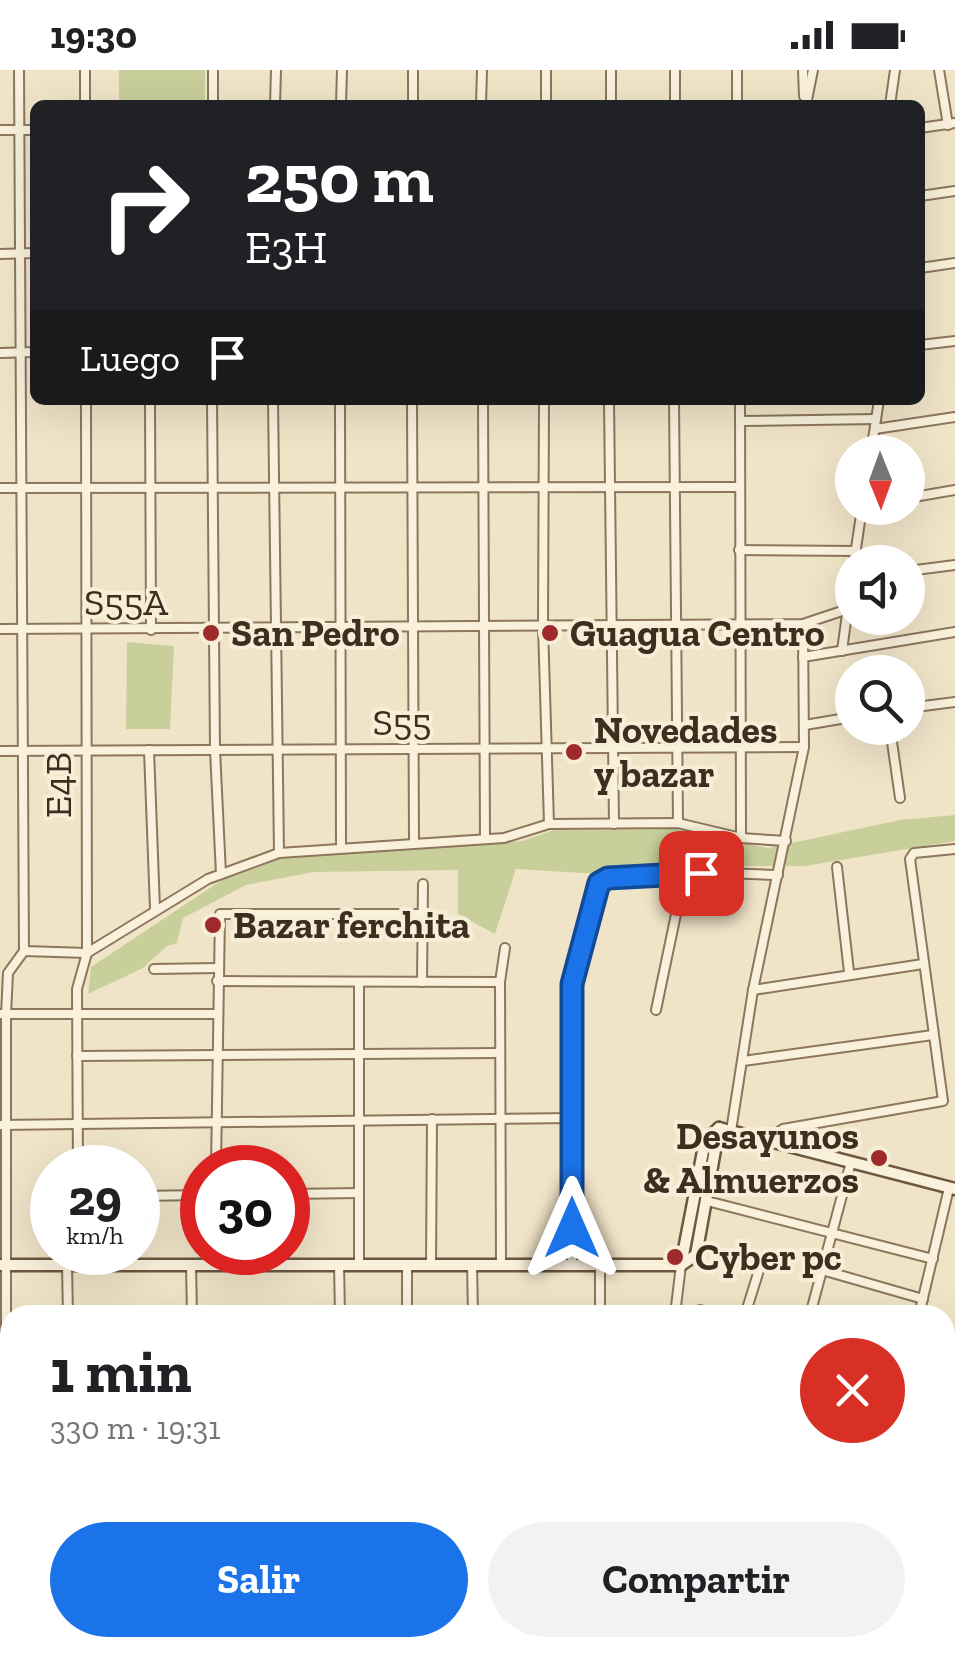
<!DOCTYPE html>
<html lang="es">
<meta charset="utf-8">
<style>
:root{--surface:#fff;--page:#f2f2f2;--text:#202124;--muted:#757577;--accent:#1a73e8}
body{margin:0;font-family:"Zilla Slab",serif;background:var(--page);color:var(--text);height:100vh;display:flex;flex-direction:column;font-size:38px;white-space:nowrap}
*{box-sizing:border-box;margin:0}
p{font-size:32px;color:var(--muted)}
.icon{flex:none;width:55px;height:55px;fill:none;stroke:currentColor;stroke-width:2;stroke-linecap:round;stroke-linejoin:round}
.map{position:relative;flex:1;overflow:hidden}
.side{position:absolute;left:0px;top:1235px;width:955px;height:352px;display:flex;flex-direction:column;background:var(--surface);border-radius:30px 30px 0 0;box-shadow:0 10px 40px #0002}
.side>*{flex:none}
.banner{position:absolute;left:30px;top:30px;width:895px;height:305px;border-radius:15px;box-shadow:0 10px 40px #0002;background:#202124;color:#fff;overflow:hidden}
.needle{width:65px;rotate:179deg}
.controls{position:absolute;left:835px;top:365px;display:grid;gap:20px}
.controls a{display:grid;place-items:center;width:90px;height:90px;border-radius:50%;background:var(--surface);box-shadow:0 10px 40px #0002;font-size:50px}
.speed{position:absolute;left:30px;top:1075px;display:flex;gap:20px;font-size:50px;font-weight:700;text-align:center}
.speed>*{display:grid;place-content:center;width:130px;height:130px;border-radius:50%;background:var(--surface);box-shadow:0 10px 40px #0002;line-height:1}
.speed small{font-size:25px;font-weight:400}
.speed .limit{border:15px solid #d22;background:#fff;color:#111}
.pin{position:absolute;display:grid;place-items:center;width:85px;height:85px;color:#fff;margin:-42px;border-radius:20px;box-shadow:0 5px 15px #0006}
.me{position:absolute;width:110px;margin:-55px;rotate:0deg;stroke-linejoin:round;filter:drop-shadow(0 0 8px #0008)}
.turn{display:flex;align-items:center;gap:35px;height:210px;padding:0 50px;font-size:45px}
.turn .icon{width:130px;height:130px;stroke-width:2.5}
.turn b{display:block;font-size:70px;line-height:85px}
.then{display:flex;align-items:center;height:95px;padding:0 50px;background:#0003;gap:20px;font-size:38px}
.round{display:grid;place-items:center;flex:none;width:105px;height:105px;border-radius:52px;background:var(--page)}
.headline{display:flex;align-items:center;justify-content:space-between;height:170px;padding:0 50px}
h1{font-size:60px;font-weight:800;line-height:75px}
.primary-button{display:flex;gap:20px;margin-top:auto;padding:20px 50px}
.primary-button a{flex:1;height:115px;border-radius:60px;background:var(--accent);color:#fff;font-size:40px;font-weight:800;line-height:115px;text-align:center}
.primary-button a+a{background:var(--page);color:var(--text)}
.status{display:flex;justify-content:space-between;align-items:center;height:70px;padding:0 50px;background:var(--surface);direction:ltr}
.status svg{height:28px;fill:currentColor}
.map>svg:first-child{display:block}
.green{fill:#c9cf9b}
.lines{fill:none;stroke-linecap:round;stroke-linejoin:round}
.minor-casing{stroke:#8d765c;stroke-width:12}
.secondary-casing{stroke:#6f573f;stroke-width:15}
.minor{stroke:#faf1dc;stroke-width:8}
.secondary{stroke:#faf1dc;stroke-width:10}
.route-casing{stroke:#114b97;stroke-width:25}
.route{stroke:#1a73e8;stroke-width:18}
.poi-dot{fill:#9e2a2b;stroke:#f7eed8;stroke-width:4}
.labels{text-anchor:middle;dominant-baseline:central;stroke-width:8;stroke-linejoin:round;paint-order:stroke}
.street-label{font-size:38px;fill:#3d2e20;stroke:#f7eed8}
.poi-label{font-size:38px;font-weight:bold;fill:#3d2e20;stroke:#f7eed8;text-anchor:start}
</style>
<div class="status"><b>19:30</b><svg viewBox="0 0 49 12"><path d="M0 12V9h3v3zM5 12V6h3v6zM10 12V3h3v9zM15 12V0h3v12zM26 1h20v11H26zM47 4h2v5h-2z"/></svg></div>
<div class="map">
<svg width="955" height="1586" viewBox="0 0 955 1586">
<rect width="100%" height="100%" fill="#f0e4c8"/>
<g class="green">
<rect x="119" y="0" width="86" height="35"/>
<polygon points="127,572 174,576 170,659 126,659"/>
<polygon points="955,745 955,771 805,796 701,796 600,804 516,799 495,864 458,844 458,800 313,802 246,815 183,848 177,873 167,876 143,898 88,924 91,897 225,808 284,788 522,771 554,760 679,759 768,778 900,750"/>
</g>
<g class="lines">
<defs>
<g id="minor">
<polyline points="85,0 85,35"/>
<polyline points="546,0 546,35"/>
<polyline points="675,0 675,35"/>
<polyline points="803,0 804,26"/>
<polyline points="939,0 948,55"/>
<polyline points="213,35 213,0"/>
<polyline points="275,35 276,0"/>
<polyline points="341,35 342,0"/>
<polyline points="413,35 413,0"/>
<polyline points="481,35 482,0"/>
<polyline points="611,35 611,0"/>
<polyline points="737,35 737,0"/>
<polyline points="806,35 813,0"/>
<polyline points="890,35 895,0"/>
<polyline points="920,58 955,53"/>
<polyline points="0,60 35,60"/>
<polyline points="920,126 955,121"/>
<polyline points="0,184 35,183"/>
<polyline points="920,198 955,193"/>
<polyline points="920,275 955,271"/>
<polyline points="0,283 35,282"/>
<polyline points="150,330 151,560"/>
<polyline points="212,330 215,680 221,804"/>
<polyline points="273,330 279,783"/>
<polyline points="340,330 341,777"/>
<polyline points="412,330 414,771"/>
<polyline points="483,330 485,769"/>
<polyline points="544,330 543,556 549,754"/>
<polyline points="609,330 614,754"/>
<polyline points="674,330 678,753"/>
<polyline points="740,330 741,768"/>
<polyline points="740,351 876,349"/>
<polyline points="875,359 955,347"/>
<polyline points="871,382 879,330"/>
<polyline points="0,418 739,417"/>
<polyline points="908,428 955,420"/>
<polyline points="739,480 856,481"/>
<polyline points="854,492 862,438"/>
<polyline points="908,501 955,495"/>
<polyline points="0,559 803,554 848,539"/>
<polyline points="842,581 852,506"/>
<polyline points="803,587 955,562"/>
<polyline points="908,638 955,632"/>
<polyline points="805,655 852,647"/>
<polyline points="890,658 900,728"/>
<polyline points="149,680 155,839"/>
<polyline points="0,681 804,677"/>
<polyline points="837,797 849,902"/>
<polyline points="24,881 87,883 208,809 279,783 504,768 549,754 678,753 741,768 786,771"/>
<polyline points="154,899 217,898"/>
<polyline points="217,911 500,912"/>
<polyline points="422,912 423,814"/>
<polyline points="753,920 923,894"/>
<polyline points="656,940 684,806"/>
<polyline points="0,944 217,944"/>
<polyline points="77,986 500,983"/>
<polyline points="743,991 933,965"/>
<polyline points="0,1055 572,1048"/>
<polyline points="731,1061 753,920 804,677 803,554"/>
<polyline points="766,1070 783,1059 943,1031 910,789 914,783 955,779"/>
<polyline points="78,1098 77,919 87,883 86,330"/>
<polyline points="216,1098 220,844 422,844"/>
<polyline points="288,1124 359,1123"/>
<polyline points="138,1126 202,1125"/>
<polyline points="707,1131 933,1189"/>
<polyline points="191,1194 192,1245"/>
<polyline points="216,1194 216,1182"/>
<polyline points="339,1194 340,1245"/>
<polyline points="359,1194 359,913"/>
<polyline points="407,1194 407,1245"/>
<polyline points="472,1194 473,1245"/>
<polyline points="501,1194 500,912 505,878"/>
<path d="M 572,1194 L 571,914 L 599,813 C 618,798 746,804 778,805"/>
<polyline points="600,1194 600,1245"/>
<polyline points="67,1195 68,1245"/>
<polyline points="431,1195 432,1049"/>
<polyline points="822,1200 923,1229"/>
<polyline points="700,1240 717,1245"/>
<polyline points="675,1245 681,1195"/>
<polyline points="745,1245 760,1197"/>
<polyline points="810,1245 851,1092"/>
<polyline points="919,1245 949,1118"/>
<polyline points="70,1578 70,1586"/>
<polyline points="194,1578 194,1586"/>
<polyline points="342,1578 342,1586"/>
<polyline points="409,1578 409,1586"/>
<polyline points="475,1578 475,1586"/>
<polyline points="603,1578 603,1586"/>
<polyline points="6,1586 6,945 8,903 24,881 19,0"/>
<polyline points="659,1586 660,1578"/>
</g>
<g id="secondary">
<polyline points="719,1058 955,1119"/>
<polyline points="0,1195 681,1195 696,1185 719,1058"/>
<polyline points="681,1195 705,1071 719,1058"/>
</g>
</defs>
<use href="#minor" class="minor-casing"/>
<use href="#secondary" class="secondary-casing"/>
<use href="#minor" class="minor"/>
<use href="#secondary" class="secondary"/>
</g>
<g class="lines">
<defs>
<polyline id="route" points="572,1158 572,914 599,813 608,808 701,803"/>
</defs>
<use href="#route" class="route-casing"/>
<use href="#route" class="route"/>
</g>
<g class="poi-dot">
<circle cx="211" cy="563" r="10"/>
<circle cx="550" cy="563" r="10"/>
<circle cx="574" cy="682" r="10"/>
<circle cx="213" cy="855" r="10"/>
<circle cx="879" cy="1088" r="10"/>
<circle cx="675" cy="1187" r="10"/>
</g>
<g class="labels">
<g class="street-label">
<text x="126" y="532">S55A</text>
<text x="402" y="652">S55</text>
<text transform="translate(58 715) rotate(-90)">E4B</text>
</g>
<g class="poi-label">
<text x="231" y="563">San Pedro</text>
<text x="570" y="563">Guagua Centro</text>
<text x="594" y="660">Novedades<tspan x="594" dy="44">y bazar</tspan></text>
<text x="233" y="855">Bazar ferchita</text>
<text x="859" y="1066" text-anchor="end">Desayunos<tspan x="859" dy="44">&amp; Almuerzos</tspan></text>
<text x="695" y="1187">Cyber pc</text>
</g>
</g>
</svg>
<div class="controls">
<a><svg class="needle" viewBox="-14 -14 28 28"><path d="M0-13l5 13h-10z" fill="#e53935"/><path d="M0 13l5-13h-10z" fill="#757577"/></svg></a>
<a><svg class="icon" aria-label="sound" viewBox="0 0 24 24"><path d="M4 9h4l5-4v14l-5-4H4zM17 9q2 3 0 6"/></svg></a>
<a><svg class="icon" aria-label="search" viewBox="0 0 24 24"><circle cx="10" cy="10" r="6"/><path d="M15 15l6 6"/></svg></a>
</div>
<div class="speed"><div>29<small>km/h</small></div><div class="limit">30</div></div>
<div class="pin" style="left:701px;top:803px;background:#d93025"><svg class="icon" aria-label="arrive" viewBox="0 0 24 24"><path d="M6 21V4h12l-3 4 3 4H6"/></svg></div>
<svg class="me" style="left:572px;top:1158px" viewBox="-20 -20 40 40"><path d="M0-17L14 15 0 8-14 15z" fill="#1a73e8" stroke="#fff" stroke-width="4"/></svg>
<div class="banner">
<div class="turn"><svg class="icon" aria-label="right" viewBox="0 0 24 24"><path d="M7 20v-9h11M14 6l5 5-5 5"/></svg><div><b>250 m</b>E3H</div></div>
<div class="then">Luego<svg class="icon" aria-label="arrive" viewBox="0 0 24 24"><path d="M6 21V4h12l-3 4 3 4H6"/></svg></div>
</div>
<section class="side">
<div class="headline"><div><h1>1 min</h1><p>330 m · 19:31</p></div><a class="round" style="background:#d93025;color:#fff"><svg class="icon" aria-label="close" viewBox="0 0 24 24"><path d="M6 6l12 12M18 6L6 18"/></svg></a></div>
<div class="primary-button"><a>Salir</a><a>Compartir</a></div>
</section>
</div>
